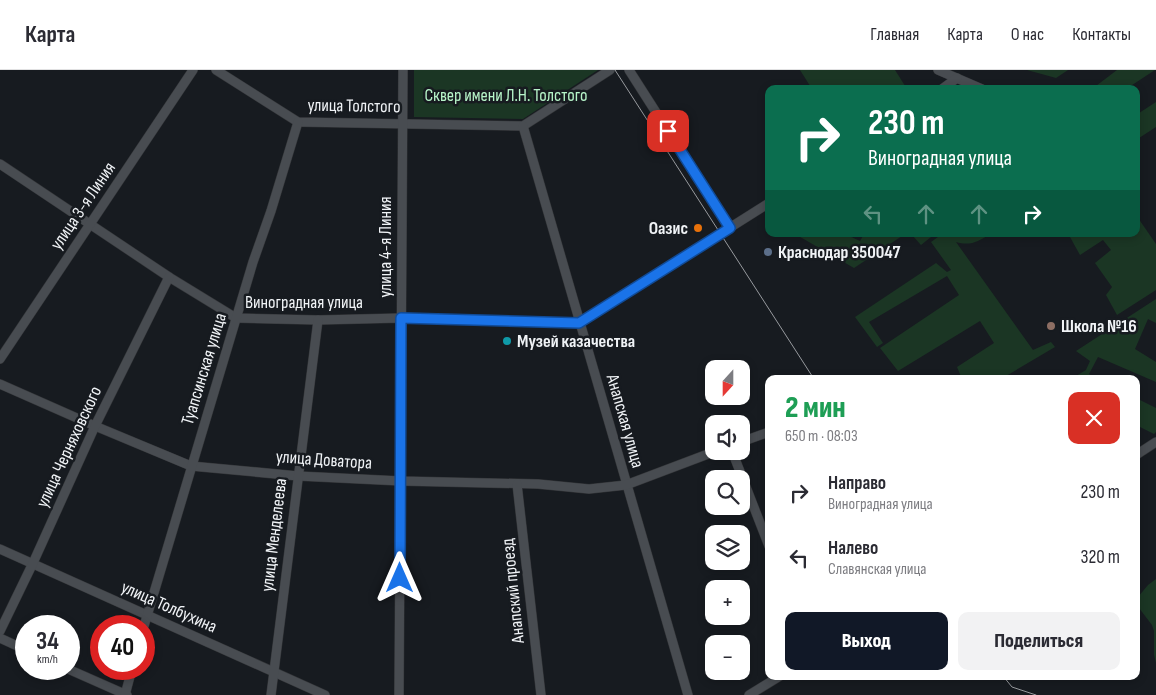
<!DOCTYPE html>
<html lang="ru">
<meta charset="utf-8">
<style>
:root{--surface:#fff;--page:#f2f2f3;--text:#2b2b33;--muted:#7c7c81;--line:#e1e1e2;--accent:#111827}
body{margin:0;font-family:"Sofia Sans Condensed",sans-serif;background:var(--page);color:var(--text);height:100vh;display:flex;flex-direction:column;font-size:19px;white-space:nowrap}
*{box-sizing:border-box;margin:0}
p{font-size:16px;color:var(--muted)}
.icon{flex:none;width:28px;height:28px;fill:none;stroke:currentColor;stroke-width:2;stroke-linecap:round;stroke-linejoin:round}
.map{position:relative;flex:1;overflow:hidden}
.panel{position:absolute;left:765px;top:305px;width:375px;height:305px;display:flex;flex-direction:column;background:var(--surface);border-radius:10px;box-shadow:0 2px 8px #0003}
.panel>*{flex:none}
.hud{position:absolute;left:765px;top:15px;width:375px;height:152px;border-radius:10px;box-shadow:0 2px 8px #0003;background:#0b6e4f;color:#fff;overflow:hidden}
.needle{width:32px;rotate:201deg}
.controls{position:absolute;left:705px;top:290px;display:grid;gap:10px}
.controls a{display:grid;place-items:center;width:45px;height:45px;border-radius:10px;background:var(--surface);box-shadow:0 2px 8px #0003;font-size:25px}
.speed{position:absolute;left:15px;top:545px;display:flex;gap:10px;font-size:25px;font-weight:700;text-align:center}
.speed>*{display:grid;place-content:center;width:65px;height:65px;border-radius:50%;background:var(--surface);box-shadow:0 2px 8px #0003;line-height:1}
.speed small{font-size:12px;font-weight:400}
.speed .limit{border:8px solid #d22;background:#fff;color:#111}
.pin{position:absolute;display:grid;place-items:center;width:42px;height:42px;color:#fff;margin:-21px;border-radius:10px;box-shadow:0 2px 8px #0006}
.me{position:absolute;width:55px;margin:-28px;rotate:0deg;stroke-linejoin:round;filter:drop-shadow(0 0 4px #0008)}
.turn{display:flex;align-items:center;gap:18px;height:105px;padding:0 20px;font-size:22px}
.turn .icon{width:65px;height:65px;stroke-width:2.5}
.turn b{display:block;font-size:35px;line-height:42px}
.lanes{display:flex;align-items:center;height:48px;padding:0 20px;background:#0003;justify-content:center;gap:25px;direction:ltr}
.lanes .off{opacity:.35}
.round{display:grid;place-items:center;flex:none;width:52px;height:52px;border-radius:10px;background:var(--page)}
.summary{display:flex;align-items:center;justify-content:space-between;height:85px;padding:0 20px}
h1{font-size:30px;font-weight:800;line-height:38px;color:#1e9e55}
.cta{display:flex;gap:10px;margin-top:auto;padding:10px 20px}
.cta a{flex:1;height:58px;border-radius:10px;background:var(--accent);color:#fff;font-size:20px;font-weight:800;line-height:58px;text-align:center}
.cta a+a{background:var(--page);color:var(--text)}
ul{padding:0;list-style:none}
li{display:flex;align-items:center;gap:15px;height:65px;padding:0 20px}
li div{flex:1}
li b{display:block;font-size:19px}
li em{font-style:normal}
header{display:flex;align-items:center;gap:30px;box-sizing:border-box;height:70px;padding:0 25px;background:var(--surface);border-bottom:1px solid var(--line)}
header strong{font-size:24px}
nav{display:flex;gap:28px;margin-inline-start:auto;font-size:18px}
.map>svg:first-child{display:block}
.green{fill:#1b3624}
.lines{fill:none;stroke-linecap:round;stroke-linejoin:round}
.minor-casing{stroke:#333538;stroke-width:10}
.minor{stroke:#484c51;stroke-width:9}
.tram{stroke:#979a9e;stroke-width:1}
.route-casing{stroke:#114b97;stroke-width:12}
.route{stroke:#1a73e8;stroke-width:9}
.food-dot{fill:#e8710a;stroke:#171b20;stroke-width:2}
.service-dot{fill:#5c6f8a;stroke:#171b20;stroke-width:2}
.education-dot{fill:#8d6e63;stroke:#171b20;stroke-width:2}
.culture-dot{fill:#0f9aa8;stroke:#171b20;stroke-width:2}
.labels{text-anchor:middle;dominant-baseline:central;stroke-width:5;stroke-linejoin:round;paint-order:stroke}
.park-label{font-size:18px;fill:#b7f4c9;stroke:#171b20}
.street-label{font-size:18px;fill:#f0f3f6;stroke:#171b20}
.poi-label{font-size:18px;font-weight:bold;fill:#f0f3f6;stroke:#171b20;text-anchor:start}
</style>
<header>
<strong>Карта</strong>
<nav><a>Главная</a><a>Карта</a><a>О нас</a><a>Контакты</a></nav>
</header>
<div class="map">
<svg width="1156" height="625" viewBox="0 0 1156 625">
<rect width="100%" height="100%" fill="#171b20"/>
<g class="green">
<polygon points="414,0 598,0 523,49 414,47"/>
<polygon points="800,0 895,0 907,19 812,19"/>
<polygon points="1027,0 1068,0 1056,8"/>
<polygon points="1117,0 1155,0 1126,19 1092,19"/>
<polygon points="1156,32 1156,57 1136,70 1136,45"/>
<polygon points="1136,145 1156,174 1156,220 1117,245 1106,225 1112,217 1095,193 1111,180 1103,170 1080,185 1070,167 1073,164 1136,164"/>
<polygon points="795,164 845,164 860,171 864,164 905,164 854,198"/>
<polygon points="911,164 928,164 931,167 921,175"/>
<path d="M 942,164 L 990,164 C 978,172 970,176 956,172 L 1033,280 L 1051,272 L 1055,277 L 1001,309 L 962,309 L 957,297 L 994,273 L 980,251 L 898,301 L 880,278 L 959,225 L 947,206 L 869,252 L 883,273 L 877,277 L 855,247 L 936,193 L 947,202 L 951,200 L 931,172 Z"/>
<polygon points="1156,229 1156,253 1148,249 1135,279 1156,292 1156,312 1098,287 1089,304 1097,309 1071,309 1086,300 1090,291 1076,281"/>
<polygon points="1136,328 1156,338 1156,362 1154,364 1136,355"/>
<polygon points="1156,509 1156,593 1154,585 1154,561 1152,555 1139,538 1138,527 1148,515"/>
</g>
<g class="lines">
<defs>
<g id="minor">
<polyline points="216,0 298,52 523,56 610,0"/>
<polyline points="629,0 730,158"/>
<polyline points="938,0 982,19"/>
<polyline points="942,19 957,8"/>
<polyline points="523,56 688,625"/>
<polyline points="0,94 169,207 236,248 318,250 401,248 579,253 769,133"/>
<polyline points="0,289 193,0"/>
<polyline points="0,314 95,356 191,396 298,406 401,411 538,414 589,419 626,415 716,381"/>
<polyline points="741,372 769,362"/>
<polyline points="732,381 769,476"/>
<polyline points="1136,385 1156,372"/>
<polyline points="517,414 541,625"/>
<polyline points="0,479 325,625"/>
<polyline points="144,556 253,192 271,141 298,52"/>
<polyline points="0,561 33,493 95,356 169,207"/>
<polyline points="0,568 26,580"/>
<polyline points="68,599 127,625"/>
<polyline points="125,625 132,599"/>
<polyline points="271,625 318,250"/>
<polyline points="399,625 403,0"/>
<polyline points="749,625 780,606"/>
</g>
</defs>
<use href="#minor" class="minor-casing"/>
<use href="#minor" class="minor"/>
<g class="tram">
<polyline points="615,0 814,309"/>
<polyline points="1003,606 1012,617 1036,625"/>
<polyline points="1009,606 1018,606"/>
</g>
</g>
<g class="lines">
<defs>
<polyline id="route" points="400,508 401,248 579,253 730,158 668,61"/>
</defs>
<use href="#route" class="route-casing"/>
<use href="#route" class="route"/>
</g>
<circle class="food-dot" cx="698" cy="158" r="5"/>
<circle class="service-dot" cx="768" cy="182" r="5"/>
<circle class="education-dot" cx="1051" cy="256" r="5"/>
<circle class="culture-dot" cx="507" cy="271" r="5"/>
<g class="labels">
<g class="park-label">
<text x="506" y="25">Сквер имени Л.Н. Толстого</text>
</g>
<g class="street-label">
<text transform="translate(354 36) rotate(1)">улица Толстого</text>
<text transform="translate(83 136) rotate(-56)">улица 3-я Линия</text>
<text transform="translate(385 177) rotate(-90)">улица 4-я Линия</text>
<text x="304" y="232">Виноградная улица</text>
<text transform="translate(204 299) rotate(-73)">Туапсинская улица</text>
<text transform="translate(625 351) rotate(74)">Анапская улица</text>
<text transform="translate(69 377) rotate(-65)">улица Черняховского</text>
<text transform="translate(324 390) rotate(4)">улица Доватора</text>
<text transform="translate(274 465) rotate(-83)">улица Менделеева</text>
<text transform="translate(513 521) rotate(-96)">Анапский проезд</text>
<text transform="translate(169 537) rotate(24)">улица Толбухина</text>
</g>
<g class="poi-label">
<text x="688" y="158" text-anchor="end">Оазис</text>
<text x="778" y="182">Краснодар 350047</text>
<text x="1061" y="256">Школа №16</text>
<text x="517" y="271">Музей казачества</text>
</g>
</g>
</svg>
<div class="controls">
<a><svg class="needle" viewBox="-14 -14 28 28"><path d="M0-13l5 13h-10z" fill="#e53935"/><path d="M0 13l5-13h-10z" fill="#7c7c81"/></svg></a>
<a><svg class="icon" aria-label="sound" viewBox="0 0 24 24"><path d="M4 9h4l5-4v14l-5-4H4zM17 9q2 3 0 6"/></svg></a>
<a><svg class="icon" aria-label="search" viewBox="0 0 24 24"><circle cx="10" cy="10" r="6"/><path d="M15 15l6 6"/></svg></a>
<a><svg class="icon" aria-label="layers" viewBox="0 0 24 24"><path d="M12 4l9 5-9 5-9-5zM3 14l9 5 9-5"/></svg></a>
<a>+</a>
<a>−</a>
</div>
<div class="speed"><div>34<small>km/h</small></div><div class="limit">40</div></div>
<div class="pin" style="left:668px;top:61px;background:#d93025"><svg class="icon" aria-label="arrive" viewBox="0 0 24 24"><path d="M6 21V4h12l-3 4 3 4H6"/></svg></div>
<svg class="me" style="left:400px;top:508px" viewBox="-20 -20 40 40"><path d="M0-17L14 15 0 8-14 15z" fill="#1a73e8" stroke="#fff" stroke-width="4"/></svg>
<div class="hud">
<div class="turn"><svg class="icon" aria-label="right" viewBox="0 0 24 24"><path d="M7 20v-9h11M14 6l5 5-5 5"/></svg><div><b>230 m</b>Виноградная улица</div></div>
<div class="lanes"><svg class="icon off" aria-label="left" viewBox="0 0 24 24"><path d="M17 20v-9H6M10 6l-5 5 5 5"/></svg><svg class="icon off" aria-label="ahead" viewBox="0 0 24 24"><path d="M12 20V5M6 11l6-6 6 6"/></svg><svg class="icon off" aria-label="ahead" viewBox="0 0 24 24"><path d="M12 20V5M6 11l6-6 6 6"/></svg><svg class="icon" aria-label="right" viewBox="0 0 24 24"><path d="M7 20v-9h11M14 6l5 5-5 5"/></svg></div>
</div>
<section class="panel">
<div class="summary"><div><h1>2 мин</h1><p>650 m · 08:03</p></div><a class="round" style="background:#d93025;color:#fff"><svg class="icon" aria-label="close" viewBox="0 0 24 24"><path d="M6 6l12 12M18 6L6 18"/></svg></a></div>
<ul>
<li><svg class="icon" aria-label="right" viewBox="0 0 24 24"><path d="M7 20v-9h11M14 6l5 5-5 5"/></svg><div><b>Направо</b><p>Виноградная улица</p></div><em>230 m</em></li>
<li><svg class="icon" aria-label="left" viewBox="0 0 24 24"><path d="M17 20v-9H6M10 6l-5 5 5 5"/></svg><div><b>Налево</b><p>Славянская улица</p></div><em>320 m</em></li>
</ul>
<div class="cta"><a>Выход</a><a>Поделиться</a></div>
</section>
</div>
